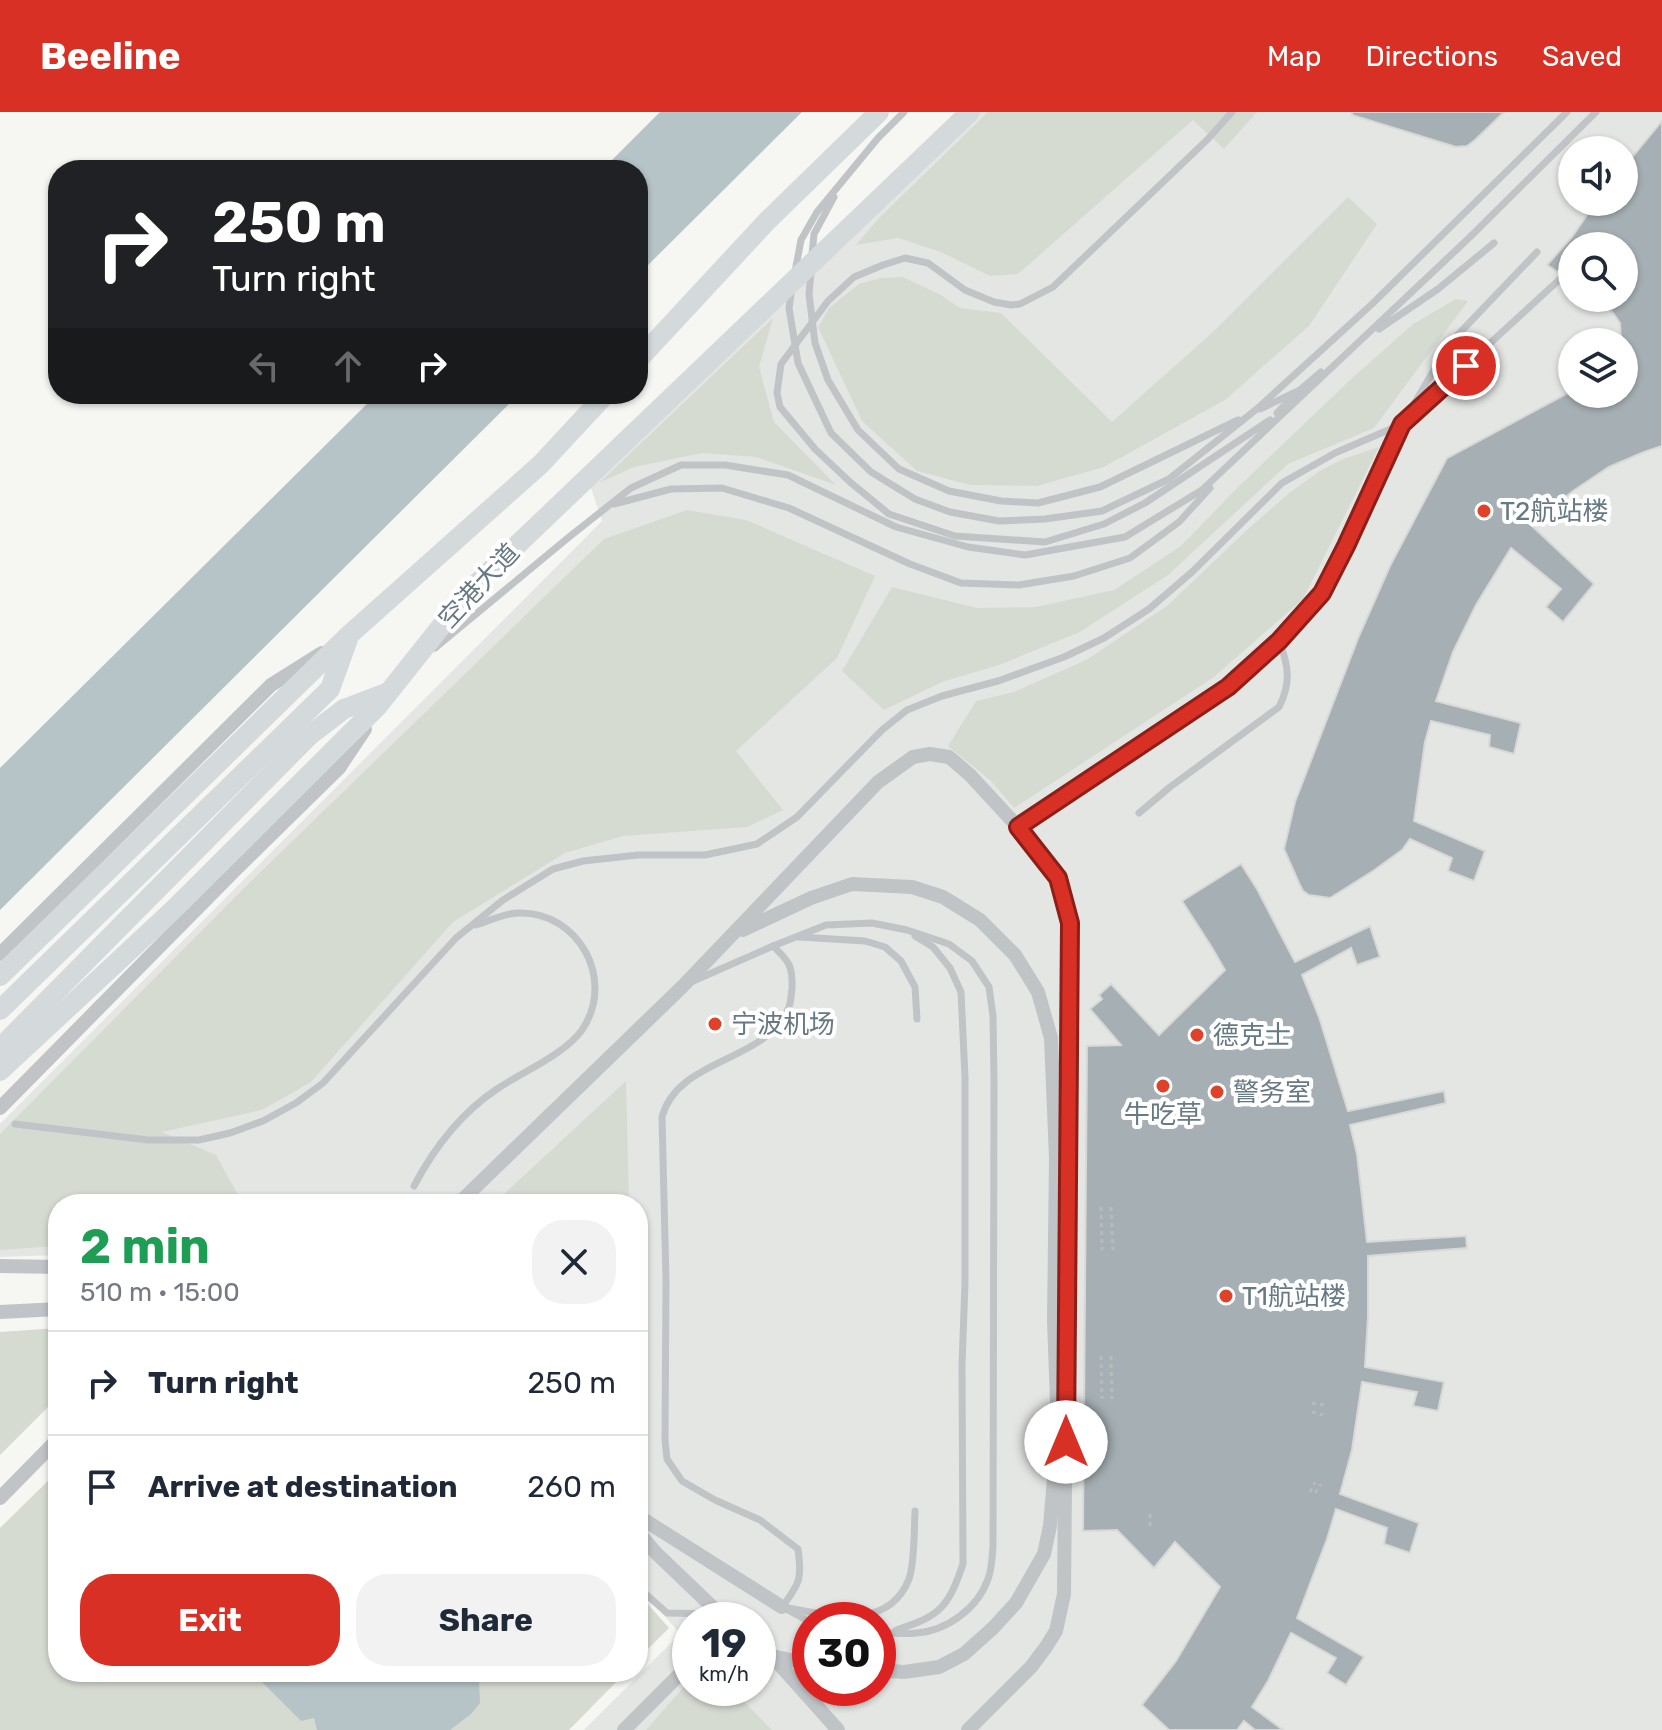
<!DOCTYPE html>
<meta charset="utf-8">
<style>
:root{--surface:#fff;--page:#f2f2f3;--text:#1f2937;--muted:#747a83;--line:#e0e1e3;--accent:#d93025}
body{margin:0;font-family:Rubik,"Noto Sans SC",sans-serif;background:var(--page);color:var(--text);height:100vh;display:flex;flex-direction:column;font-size:30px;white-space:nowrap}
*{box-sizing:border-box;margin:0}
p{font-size:26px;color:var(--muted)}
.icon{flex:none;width:44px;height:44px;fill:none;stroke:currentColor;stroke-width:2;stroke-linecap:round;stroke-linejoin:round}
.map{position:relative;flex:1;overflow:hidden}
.drawer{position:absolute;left:48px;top:1082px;width:600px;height:488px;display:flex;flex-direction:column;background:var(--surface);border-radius:32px;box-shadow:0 2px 6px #0004}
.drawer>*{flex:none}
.banner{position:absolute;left:48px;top:48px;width:600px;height:244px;border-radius:32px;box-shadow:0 2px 6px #0004;background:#202124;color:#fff;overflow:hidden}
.tools{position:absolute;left:1558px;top:24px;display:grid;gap:16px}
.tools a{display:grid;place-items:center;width:80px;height:80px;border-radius:50%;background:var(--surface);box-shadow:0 2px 6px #0004;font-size:40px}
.speed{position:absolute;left:672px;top:1490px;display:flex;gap:16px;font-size:40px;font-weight:700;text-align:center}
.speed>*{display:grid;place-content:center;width:104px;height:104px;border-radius:50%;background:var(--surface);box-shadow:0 2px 6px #0004;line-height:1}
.speed small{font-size:20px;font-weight:400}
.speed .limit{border:12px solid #d22;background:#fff;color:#111}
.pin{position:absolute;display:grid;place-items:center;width:68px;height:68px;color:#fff;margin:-34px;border:4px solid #fff;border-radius:50%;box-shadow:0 2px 8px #0007}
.me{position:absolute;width:88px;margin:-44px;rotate:0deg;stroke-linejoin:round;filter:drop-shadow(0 0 6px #0008)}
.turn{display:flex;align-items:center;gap:28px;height:168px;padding:0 32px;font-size:36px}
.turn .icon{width:104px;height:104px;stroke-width:2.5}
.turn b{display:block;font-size:56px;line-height:68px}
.lanes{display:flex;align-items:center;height:76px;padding:0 32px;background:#0003;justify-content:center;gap:40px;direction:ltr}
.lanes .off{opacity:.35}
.round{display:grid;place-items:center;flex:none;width:84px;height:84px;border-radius:32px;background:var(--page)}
.headline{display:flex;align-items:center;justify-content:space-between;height:136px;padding:0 32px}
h1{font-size:48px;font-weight:700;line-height:60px;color:#1e9e55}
.action{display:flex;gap:16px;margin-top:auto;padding:16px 32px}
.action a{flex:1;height:92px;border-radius:32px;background:var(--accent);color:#fff;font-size:32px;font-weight:700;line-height:92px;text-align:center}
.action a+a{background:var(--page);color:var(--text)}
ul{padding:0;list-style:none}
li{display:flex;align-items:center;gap:24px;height:104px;padding:0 32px;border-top:2px solid var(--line)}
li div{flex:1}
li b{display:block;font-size:30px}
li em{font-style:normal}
header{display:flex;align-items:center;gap:48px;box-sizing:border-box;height:112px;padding:0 40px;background:var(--accent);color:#fff}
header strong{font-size:38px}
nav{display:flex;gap:44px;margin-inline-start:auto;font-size:28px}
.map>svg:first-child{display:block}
.built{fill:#e4e6e4;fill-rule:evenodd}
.green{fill:#d6dbd2}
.water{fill:#b6c4c7}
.building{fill:#a6b0b4;stroke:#d8d8d6;stroke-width:2}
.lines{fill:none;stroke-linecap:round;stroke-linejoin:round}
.path{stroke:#b8bbbe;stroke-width:3;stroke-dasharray:4 4;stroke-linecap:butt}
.service{stroke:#c0c4c7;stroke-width:7}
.minor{stroke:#c0c4c7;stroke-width:14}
.secondary{stroke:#d4d9dc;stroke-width:20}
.route-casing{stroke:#8d1f18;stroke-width:20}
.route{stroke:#d93025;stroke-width:14}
.poi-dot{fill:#e04129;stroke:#fff;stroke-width:3}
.labels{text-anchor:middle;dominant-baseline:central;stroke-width:8;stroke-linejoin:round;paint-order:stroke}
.poi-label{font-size:26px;fill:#667984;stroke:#fff;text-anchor:start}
.street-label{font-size:26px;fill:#667984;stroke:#fff}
</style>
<header>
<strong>Beeline</strong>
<nav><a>Map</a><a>Directions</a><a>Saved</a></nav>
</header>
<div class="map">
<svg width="1662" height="1618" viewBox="0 0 1662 1618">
<rect width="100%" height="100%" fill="#f6f6f3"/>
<path class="built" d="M 970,0 L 1662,0 L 1662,1618 L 584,1618 L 680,1522 L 638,1472 L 638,1092 L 58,1092 L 58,1143 L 0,1145 L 0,1012 L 602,409 L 589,370 ZM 1572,38 L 1624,38 L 1624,90 L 1572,90 ZM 1572,134 L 1624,134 L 1624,186 L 1572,186 ZM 1572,230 L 1624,230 L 1624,282 L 1572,282 ZM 690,1508 L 758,1508 L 758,1576 L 690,1576 ZM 810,1508 L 878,1508 L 878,1576 L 810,1576 Z"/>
<g class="green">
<polygon points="988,0 1257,0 1224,37 1193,8 1018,162 990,164 941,140 898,126 856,133 879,106"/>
<polygon points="1348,85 1377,112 1309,214 1225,288 1104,355 1037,374 970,373 917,359 862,309 818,215 829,196 859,172 881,166 903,165 941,183 960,196 1001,201 1112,310 1215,218"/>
<polygon points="1456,187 1468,189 1374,316 1288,352 1168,463 1080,520 999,553 942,570 884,598 842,559 892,475 977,496 1036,495 1114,478 1181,434 1235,378 1349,269 1413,212"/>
<polygon points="773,206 759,255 774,310 836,373 756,345 702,341 634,355 599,371"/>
<polygon points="1379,335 1303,487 1214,565 1014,696 991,669 948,634 976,589 1014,580 1088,547 1168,493 1247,418 1288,382 1318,360 1343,347"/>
<polygon points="687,398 746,408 875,464 837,546 736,639 783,698 747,715 623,724 565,741 453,810 311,970 262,998 162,1020 216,1043 243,1092 58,1092 58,1134 0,1138 0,1022 244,776 604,427"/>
<polygon points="626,969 629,1092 495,1092 503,1083"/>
<polygon points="58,1216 58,1285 0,1343 0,1220"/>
<polygon points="58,1359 58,1560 626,1560 569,1618 0,1618 0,1416"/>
<polygon points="638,1481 669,1516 638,1547"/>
<polygon points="690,1568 690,1576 731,1576 772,1618 646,1618"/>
</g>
<g class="water">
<polygon points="660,0 802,0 638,163 638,58 602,58"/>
<polygon points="377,282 519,282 0,798 0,656"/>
<polygon points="252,1560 476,1560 479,1567 480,1591 471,1602 450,1618 317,1618 314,1606 301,1609"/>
</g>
<g class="building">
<polygon points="1352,0 1504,0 1475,28 1467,34 1456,35 1352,3"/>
<polygon points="1662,9 1662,334 1644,340 1609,355 1573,379 1531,413 1594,472 1563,510 1546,495 1561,477 1511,436 1476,493 1453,540 1436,589 1521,611 1514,642 1489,635 1490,623 1431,609 1425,630 1414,709 1485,739 1474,769 1448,759 1452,746 1410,727 1402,738 1373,759 1330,786 1309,783 1303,779 1299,771 1284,737 1295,690 1359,524 1390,454 1447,346 1566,282 1624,282 1624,230 1621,230 1620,211 1613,201 1595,186 1624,186 1624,134 1572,134 1572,150 1558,160 1547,153 1572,125 1596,90 1624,90 1624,55"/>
<polygon points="1241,752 1257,777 1295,850 1370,814 1380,845 1357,853 1351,836 1302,863 1319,905 1348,999 1444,979 1446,991 1350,1013 1357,1042 1367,1130 1466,1124 1467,1136 1368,1144 1368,1206 1365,1255 1444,1270 1438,1299 1413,1294 1417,1280 1362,1270 1352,1338 1340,1382 1419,1411 1410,1441 1384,1432 1387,1416 1336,1397 1327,1427 1297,1506 1364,1545 1346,1573 1327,1561 1336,1546 1291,1521 1268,1569 1252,1595 1283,1618 1255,1618 1244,1609 1237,1618 1169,1618 1142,1593 1176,1549 1220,1475 1175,1430 1154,1456 1117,1418 1083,1419 1087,934 1121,933 1090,897 1102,887 1099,883 1111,872 1159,923 1225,858 1211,834 1182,789"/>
</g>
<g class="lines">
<g class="path">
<polyline points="1266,931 1290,920"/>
<polyline points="1268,935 1292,926"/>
<polyline points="1101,1095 1102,1138"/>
<polyline points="1111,1095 1113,1138"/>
<polyline points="1101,1244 1102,1287"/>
<polyline points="1111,1244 1112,1287"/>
<polyline points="1312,1291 1326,1293"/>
<polyline points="1312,1300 1323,1303"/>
<polyline points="1310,1380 1315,1370"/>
<polyline points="1315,1381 1321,1372"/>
<polyline points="1150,1402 1150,1417"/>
</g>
<g class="service">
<polyline points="1232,0 1207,28 1053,175 1020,192 1011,193 994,190 965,178 928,151 905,146 883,153 854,165 828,189 781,252 777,281 780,295 815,337 850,370 889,402 955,424 1045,430 1104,412 1145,391 1270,308"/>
<polyline points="812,143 814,122 834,85"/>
<polyline points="795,160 801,128 817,100 878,26 904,0"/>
<polyline points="811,160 809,182 815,231 828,268 858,318 899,357 949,379 1001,389 1038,391 1100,375 1238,308"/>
<polyline points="792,176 789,196 798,251 831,321 871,360 915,387 950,400 999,409 1045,407 1102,399 1169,367 1258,296 1371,193 1567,0"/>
<polyline points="1379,217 1438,177 1494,131"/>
<polyline points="1260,297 1300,278 1321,260"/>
<polyline points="1277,301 1296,281"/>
<polyline points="614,392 671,377 722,376 789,396 910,452 961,471 1019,473 1074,464 1130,446 1179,410 1210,376"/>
<polyline points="435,536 569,425 631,376 681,353 725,353 788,363 896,415 968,435 1025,443 1125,425 1202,378 1470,125 1596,0"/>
<path d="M 1139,701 L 1170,675 L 1279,595 C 1291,571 1289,554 1279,529"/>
<polyline points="1018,715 1228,575 1279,529 1322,481 1346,434 1402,312 1450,231 1537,140"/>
<polyline points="799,825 865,829 885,835 901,849 915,875 917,907"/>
<path d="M 773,834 C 789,849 793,854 792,877 C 791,882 791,890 789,895 C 767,951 678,945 662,1005 L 666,1168 L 665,1328 L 667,1347 L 682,1369 L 715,1388 L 760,1408 L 798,1437 C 802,1467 800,1471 782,1495"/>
<path d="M 691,870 L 773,834 L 826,813 L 872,811 L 907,818 L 949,832 L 972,849 L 989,875 L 993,904 L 994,968 L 993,1435 C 992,1445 992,1457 988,1467 C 978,1496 947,1519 916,1521 C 904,1523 891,1520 878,1521"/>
<polyline points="15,1012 148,1028 199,1028 230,1021 263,1009 296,991 323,971 456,826 503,788 553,757 583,749 638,743 705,743 757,732 797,705 882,618 907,598 942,584 998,569 1064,545 1104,526 1149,497 1192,460 1282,371 1335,341 1402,312 1572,156"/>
<path d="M 414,1074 C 434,1036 461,1001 497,977 C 522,960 564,943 582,918 C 616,868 579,799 518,801 C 505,801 489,809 476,813"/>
<polyline points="638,1475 667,1501 717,1502"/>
<path d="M 782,1495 C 825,1502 888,1521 909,1467 C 915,1450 914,1417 915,1399"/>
<polyline points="788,1498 810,1510"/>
<path d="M 896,1518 C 940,1504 948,1496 963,1452 L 962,1253 L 965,1171 L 965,965 L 961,880 L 950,856 L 933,835 L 915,824"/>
</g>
<g class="minor">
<polyline points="743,818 811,786 852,772 912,775 943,785 980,808 1015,843 1038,880 1051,926 1056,1046 1054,1209 1057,1290"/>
<polyline points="0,842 271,573 322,541"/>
<polyline points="0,996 236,757 339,656 365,617"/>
<polyline points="458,1092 683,874 878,670 913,645 930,642 949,645 970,663 1018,715 1058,766 1070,811 1070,830 1064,1482 1056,1519 1046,1535 1031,1555 968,1618"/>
<polyline points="0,1154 58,1155"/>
<polyline points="0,1200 58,1197"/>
<polyline points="0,1386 58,1327"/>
<polyline points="638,1404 782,1495"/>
<polyline points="638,1420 656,1441 726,1508"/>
<polyline points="758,1534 772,1544 838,1618"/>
<polyline points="772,1544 810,1552"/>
<polyline points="878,1558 904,1560 939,1555 964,1542 993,1516 1016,1491 1044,1442 1050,1414 1057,1330"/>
<polyline points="624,1618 690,1552"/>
</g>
<g class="secondary">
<polyline points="638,248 768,108 879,0"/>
<polyline points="0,864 349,523 541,352 606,282"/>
<polyline points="0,898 330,577 348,527"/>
<polyline points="0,936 310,623 344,597 386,581"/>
<polyline points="0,959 173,798 377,595 470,478 970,0"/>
</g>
</g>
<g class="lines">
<defs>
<polyline id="route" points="1066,1330 1070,811 1058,766 1018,715 1228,575 1279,529 1322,481 1346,434 1402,312 1466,254"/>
</defs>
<use href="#route" class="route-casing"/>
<use href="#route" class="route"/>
</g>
<g class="poi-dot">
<circle cx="1484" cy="399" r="8"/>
<circle cx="715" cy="912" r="8"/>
<circle cx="1197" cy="923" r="8"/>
<circle cx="1163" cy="974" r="8"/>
<circle cx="1217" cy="980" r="8"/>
<circle cx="1226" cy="1184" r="8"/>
</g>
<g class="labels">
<g class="poi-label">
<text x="1500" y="399">T2航站楼</text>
<text x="731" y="912">宁波机场</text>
<text x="1213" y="923">德克士</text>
<text x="1233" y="980">警务室</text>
<text x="1163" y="1002" text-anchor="middle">牛吃草</text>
<text x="1242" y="1184">T1航站楼</text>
</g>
<g class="street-label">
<text transform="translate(479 474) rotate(-47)">空港大道</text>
</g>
</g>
</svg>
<div class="tools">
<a><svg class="icon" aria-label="sound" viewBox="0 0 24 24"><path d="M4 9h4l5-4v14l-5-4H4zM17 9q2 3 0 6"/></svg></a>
<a><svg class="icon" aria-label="search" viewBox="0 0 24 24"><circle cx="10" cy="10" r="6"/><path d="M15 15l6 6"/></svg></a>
<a><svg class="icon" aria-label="layers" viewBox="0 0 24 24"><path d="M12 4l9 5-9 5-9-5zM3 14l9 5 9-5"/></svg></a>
</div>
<div class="speed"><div>19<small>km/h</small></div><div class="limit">30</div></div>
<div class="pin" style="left:1466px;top:254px;background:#d93025"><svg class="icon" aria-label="arrive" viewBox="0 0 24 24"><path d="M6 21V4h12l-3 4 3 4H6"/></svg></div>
<svg class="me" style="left:1066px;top:1330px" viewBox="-20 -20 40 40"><circle r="19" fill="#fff"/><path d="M0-13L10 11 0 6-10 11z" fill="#d93025"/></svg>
<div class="banner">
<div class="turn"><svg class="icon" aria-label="right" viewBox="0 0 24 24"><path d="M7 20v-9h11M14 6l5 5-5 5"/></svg><div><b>250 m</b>Turn right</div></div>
<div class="lanes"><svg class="icon off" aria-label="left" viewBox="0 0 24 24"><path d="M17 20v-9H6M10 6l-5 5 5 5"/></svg><svg class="icon off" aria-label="ahead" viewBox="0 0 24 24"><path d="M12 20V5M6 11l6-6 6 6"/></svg><svg class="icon" aria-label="right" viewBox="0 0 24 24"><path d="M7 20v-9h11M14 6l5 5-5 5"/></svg></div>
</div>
<section class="drawer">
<div class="headline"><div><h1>2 min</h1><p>510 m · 15:00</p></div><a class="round"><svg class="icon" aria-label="close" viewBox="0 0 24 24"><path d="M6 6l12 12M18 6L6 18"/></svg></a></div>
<ul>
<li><svg class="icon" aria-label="right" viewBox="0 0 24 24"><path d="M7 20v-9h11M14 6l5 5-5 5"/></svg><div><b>Turn right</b></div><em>250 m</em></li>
<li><svg class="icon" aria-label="arrive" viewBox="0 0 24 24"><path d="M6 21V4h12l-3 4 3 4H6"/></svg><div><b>Arrive at destination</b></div><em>260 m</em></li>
</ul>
<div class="action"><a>Exit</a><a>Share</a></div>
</section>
</div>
